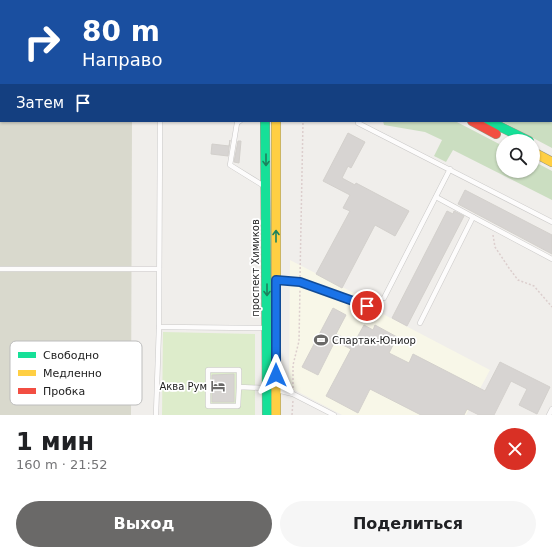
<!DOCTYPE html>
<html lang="ru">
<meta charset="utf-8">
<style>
:root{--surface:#fff;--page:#f6f6f6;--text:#202124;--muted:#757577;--accent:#6a6968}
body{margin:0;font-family:"DejaVu Sans",sans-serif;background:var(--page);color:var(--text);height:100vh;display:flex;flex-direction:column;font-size:15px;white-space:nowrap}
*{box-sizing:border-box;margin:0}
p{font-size:13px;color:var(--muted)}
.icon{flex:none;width:22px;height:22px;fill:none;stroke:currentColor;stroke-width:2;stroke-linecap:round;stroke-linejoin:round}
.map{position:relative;height:415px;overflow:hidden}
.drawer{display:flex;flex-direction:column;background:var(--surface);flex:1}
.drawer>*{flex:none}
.banner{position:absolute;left:0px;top:0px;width:552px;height:122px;box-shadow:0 1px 3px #0004;background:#1a4fa0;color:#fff;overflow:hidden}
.controls{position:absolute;left:496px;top:134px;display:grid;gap:8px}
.controls a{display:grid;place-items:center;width:44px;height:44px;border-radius:50%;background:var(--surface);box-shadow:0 1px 3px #0004;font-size:20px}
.pin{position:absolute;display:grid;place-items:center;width:34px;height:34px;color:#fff;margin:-17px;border:2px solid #fff;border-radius:50%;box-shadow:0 1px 4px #0007}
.me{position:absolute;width:44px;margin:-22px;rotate:0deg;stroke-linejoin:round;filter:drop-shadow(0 0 3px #0008)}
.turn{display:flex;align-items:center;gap:14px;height:84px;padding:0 16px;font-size:18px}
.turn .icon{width:52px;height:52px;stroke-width:2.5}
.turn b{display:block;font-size:28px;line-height:34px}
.then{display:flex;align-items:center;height:38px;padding:0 16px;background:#0003;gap:8px;font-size:15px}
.round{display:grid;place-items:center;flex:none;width:42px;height:42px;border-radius:21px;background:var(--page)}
.summary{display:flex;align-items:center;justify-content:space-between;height:68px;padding:0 16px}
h1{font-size:24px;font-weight:600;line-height:30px}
.action{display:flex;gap:8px;margin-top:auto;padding:8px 16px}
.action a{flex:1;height:46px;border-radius:24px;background:var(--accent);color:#fff;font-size:16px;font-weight:600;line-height:46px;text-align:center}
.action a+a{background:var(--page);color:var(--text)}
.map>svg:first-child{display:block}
.education{fill:#f8f7e8}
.construction{fill:#d9d9cd}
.grass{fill:#ddeccb}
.forest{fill:#cbdec1}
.building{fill:#d7d4d2;stroke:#d3d0cc}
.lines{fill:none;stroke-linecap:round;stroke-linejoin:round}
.lane-casing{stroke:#c9c8c7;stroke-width:5.5}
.street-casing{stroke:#c9c8c7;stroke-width:10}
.fast-casing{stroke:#999a82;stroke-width:10}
.slow-casing{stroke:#999a82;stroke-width:10}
.jam-casing{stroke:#999a82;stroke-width:10}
.path{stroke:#dccecd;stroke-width:1.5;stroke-dasharray:2 2;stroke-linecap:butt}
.lane{stroke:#fdfcfc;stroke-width:4.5}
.street{stroke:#fdfcfc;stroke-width:9}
.fast{stroke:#16e098;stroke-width:9}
.slow{stroke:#ffcf43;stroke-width:9}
.jam{stroke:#f24e42;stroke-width:9}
.oneway{stroke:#1c815d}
.route-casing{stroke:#114b97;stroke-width:10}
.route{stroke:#1a73e8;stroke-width:7}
.labels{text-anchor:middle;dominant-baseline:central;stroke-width:3.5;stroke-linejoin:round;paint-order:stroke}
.street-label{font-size:10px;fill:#222;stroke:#fff}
.poi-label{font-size:10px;fill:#222;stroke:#fff;text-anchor:start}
.key{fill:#fff;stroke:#bdbdbd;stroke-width:1}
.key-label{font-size:11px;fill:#222}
</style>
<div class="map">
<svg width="552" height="415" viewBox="0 0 552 415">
<rect width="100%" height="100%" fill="#f0eeeb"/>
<polygon class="education" points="290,260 383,308 381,313 490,370 466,415 342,415 289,387"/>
<polygon class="construction" points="0,62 1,121 132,121 131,415 0,415"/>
<polygon class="grass" points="163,332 255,334 255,415 162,415"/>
<g class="forest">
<polygon points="552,83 552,148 501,121 551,121"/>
<polygon points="383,121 455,121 503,146 503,171 533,171 533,161 552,171 552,200 453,150 446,162 434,156 442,140 425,132 384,125"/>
</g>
<g class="building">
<polygon points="348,133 365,142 351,168 348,166 342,178 355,185 356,183 409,211 395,236 375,225 342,288 316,274 350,211 343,208 350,195 323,181"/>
<polygon points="230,140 228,156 211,154 212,144 229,146"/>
<polygon points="238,141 241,141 239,163 234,162"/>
<polygon points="465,190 552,235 552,254 458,204"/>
<polygon points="447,211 453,214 454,211 464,216 407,326 392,318"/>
<polygon points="333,308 346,315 336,334 354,343 364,325 373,330 375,325 397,337 389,353 409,363 413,354 485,391 500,362 550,387 537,414 519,405 527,389 511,381 494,415 479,415 467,409 464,415 421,415 370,389 358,413 326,396 351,349 335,341 318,375 302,367"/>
<polygon points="234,374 234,402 212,402 212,375"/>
</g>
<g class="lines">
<defs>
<g id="lane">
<polyline points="107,0 109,1"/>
<polyline points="139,0 139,1"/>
<polyline points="359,0 361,1"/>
<polyline points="378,1 378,0"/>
<polyline points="406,1 406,0"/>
<polyline points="160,121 159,327 265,328"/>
<polyline points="240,121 237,123 230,165 264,186"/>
<polyline points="358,123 552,222"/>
<polyline points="436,197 473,217"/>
<polyline points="0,269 159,269"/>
<polyline points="277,280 300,282 367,306"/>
<polyline points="384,298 450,169"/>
<polyline points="420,323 473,217 552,259"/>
<polyline points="239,387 238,406 208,406 208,370 239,370 239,387 265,388"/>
<polyline points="277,390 293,394 334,415"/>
<polyline points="156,415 159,327"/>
<polyline points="549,415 552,409"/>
</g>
<polyline id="street" points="524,1 524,0"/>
<g id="fast">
<polyline points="237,0 239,1"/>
<polyline points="256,0 258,1"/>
<polyline points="276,0 276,1"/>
<polyline points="265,121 267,415"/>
<polyline points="489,121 529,141"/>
</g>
<g id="slow">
<polyline points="276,121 276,415"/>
<polyline points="533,152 552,162"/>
</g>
<polyline id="jam" points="472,121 496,134"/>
</defs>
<use href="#lane" class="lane-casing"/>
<use href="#street" class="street-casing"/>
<use href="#fast" class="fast-casing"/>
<use href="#slow" class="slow-casing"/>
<use href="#jam" class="jam-casing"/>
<g class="path">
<polyline points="190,0 192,1"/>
<polyline points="493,235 495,247 509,268 518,280 534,286 552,307"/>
<polyline points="300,277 303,121"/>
<polyline points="293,388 293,365 299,341 300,289"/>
<polyline points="292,415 293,400"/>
</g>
<use href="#lane" class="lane"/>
<use href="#street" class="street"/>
<use href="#fast" class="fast"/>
<use href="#slow" class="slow"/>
<use href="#jam" class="jam"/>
</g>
<defs><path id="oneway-shaft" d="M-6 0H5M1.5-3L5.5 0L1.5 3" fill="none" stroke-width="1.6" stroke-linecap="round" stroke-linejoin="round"/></defs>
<g class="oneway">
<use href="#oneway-shaft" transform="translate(266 160) rotate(90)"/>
<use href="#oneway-shaft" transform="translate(276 236) rotate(-90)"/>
<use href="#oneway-shaft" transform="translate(267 290) rotate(90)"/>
</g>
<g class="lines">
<defs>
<polyline id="route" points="276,375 276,280 300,282 367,306"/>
</defs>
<use href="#route" class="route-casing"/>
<use href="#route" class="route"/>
</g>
<defs>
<symbol id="stadium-bare" viewBox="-9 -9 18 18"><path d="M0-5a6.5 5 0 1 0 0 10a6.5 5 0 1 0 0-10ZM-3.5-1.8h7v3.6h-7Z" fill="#6a6968" stroke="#fff" stroke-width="2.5" paint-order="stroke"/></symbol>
<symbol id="hotel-bare" viewBox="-9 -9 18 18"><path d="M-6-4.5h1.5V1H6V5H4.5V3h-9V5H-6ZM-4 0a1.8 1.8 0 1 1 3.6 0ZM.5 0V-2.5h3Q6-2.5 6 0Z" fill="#6a6968" stroke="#fff" stroke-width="2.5" paint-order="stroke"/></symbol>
</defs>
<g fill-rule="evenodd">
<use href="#stadium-bare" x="311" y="330" width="20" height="20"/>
<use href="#hotel-bare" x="208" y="376" width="20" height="20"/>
</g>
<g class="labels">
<g class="street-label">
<text transform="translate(255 268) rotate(-90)">проспект Химиков</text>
</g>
<g class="poi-label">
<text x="332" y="340">Спартак-Юниор</text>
<text x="207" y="386" text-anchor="end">Аква Рум</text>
</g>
</g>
<rect x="10" y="341" width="132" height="64" rx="6" class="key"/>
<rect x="18" y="352" width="18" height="6" fill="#16e098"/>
<rect x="18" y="370" width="18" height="6" fill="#ffcf43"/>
<rect x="18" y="388" width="18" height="6" fill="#f24e42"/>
<g class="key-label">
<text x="43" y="359">Свободно</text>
<text x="43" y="377">Медленно</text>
<text x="43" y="395">Пробка</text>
</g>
</svg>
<div class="controls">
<a><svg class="icon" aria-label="search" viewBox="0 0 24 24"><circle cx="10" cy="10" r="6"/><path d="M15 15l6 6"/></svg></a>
</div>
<div class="pin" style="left:367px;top:306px;background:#d93025"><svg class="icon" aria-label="arrive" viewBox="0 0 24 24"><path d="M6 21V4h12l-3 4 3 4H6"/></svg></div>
<svg class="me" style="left:276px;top:375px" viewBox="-20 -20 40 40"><path d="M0-17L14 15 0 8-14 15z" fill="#1a73e8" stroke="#fff" stroke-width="4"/></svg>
<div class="banner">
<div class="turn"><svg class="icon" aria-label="right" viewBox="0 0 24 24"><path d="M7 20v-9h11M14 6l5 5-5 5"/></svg><div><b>80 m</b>Направо</div></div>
<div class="then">Затем<svg class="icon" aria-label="arrive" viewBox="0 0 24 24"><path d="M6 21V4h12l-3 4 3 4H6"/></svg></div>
</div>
</div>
<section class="drawer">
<div class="summary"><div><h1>1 мин</h1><p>160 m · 21:52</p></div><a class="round" style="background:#d93025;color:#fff"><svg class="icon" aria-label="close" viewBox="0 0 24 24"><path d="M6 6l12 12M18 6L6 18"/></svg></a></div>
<div class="action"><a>Выход</a><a>Поделиться</a></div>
</section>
